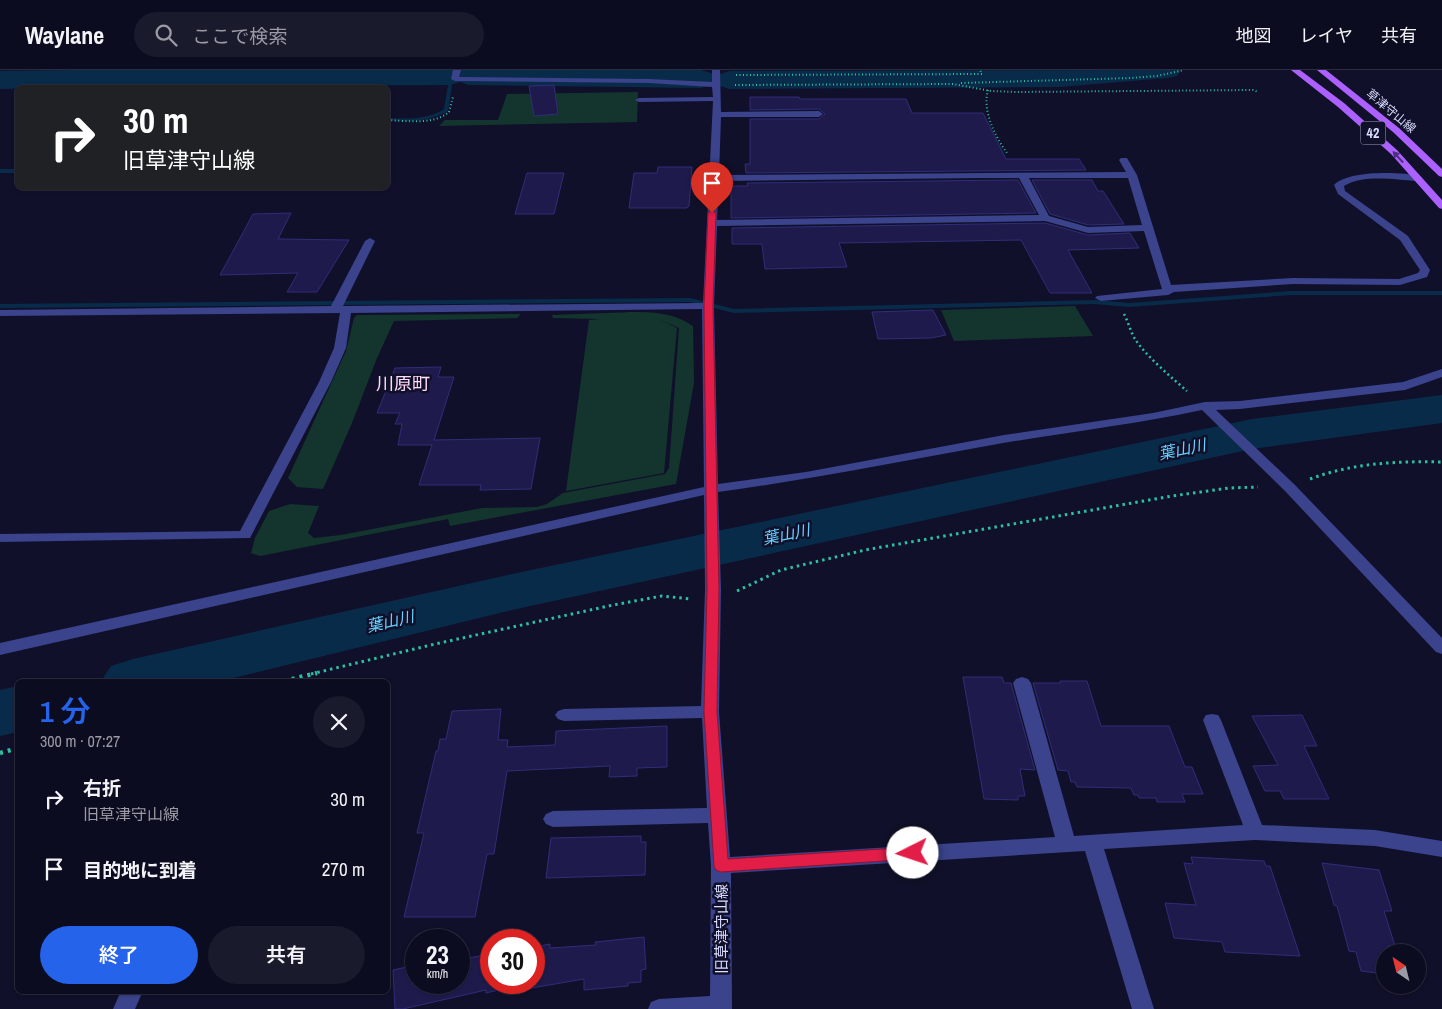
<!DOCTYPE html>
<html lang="ja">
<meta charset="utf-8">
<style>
:root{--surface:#0c0c20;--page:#1a1a2d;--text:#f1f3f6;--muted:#9a9ba5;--line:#2c2c3e;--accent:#2563eb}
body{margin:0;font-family:"Archivo Narrow","Noto Sans JP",sans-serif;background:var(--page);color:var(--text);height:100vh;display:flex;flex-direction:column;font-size:19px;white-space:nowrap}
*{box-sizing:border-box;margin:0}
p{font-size:16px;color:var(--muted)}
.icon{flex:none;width:28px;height:28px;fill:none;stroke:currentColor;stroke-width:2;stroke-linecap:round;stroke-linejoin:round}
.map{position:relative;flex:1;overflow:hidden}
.panel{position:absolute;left:15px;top:609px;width:375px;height:315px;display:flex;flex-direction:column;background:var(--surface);border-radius:8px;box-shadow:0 1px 4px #0004,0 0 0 1px var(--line)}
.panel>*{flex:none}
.hud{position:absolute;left:15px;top:15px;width:375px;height:105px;border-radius:8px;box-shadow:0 1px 4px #0004,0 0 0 1px var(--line);background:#202124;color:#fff;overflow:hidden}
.needle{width:32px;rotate:325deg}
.tools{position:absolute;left:1376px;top:874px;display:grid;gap:10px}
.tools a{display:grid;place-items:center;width:50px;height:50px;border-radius:50%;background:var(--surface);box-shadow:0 1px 4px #0004,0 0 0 1px var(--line);font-size:25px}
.speed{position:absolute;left:405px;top:859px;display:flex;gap:10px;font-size:25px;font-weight:700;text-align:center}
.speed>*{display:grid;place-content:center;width:65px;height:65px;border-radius:50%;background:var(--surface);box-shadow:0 1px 4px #0004,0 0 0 1px var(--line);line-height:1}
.speed small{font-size:12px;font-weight:400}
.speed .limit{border:8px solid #d22;background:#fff;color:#111}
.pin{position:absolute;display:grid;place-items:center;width:42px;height:42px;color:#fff;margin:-51px -21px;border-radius:50% 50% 50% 0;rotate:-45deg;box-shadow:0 0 5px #0007}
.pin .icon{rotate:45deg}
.me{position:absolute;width:55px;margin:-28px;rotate:266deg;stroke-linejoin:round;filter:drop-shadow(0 0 4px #0008)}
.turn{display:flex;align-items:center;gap:18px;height:105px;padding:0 25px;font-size:22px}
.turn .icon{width:65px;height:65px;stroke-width:2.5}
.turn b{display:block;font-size:35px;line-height:42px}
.round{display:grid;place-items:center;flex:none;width:52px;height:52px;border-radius:26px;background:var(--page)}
.summary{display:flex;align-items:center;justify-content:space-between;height:85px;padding:0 25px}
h1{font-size:30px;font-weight:600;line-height:38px;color:var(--accent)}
.button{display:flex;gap:10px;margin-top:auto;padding:10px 25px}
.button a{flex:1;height:58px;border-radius:30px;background:var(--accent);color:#fff;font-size:20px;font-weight:600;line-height:58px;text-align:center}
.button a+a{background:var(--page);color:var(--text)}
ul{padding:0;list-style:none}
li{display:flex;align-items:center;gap:15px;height:70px;padding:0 25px}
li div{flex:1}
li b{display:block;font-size:19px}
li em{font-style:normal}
header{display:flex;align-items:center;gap:30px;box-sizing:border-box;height:70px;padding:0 25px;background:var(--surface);border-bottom:1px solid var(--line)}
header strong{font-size:24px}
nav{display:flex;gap:28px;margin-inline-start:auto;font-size:18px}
.search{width:350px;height:45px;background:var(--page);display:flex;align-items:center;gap:12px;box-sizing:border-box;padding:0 18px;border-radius:28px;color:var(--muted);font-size:19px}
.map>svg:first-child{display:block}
.green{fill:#13352e}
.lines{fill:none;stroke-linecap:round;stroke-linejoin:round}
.stream{fill:#092b4a;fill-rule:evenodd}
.river{fill:#092b4a;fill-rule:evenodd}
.building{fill:#1e1b4c;stroke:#302d79}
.path-far3{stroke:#2dc0a0;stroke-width:2;stroke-dasharray:1 2.5;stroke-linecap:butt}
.path-far2{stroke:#2dc0a0;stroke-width:2.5;stroke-dasharray:2 3;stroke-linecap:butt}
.path-far1{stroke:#2dc0a0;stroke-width:3;stroke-dasharray:2.5 4;stroke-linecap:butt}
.path{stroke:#2dc0a0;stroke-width:4.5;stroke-dasharray:3 5;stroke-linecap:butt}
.minor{fill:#3a438b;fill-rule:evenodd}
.major{fill:#ab60ff;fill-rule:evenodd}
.oneway{fill:#4e307f}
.route{fill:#e11d48;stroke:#92132f}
.labels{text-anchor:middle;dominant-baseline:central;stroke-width:5;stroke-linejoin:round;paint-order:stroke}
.far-street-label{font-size:12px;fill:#d9dbff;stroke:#10102a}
.shield{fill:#10102a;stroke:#9d9ebf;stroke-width:1}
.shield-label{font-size:14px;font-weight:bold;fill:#d9dbff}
.street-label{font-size:15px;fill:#d9dbff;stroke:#10102a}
.water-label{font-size:16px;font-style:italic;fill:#67d1ff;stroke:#10102a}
.quarter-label{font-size:18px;fill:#ffdbf8;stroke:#10102a}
</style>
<header>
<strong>Waylane</strong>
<div class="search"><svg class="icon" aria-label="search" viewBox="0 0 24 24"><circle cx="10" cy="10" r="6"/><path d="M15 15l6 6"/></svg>ここで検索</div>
<nav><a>地図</a><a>レイヤ</a><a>共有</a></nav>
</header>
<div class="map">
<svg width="1442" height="939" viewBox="0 0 1442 939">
<rect width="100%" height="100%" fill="#10102a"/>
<g class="green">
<polygon points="638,22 637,52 439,56 445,50 498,50 507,24"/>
<polygon points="1075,236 1093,266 954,271 941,240"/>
<path d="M 606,243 C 636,242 668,238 693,256 L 694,313 L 676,414 L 450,456 L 448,449 L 260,486 L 251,483 L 255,468 L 269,441 L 290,434 L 319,436 L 308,463 L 314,468 L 341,465 L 482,438 L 537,437 L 547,434 L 563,423 L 665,404 L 669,398 L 679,258 L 658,249 L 677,258 L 664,403 L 566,421 L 589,250 L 600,249 L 553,248 L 552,245 Z"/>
<polygon points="521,244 517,248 394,251 377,288 352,353 323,419 297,417 288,408 346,281 354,248 357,245"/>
</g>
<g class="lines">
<g class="stream">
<path d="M 449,5 L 451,6 L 452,15 L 448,41 C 429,52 408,52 388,50 L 388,48 C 407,49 427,50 444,39 L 448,15 L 447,6 Z"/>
<rect x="0" y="99" width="18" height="4"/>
<polygon points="1291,221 1442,221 1442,225 1291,225 1129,237 1095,234 734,243 690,232 0,238 0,234 690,228 734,239 1095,230 1129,233"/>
</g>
<g class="river">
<polygon points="72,0 701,0 711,3 715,9 711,15 701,18 469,15 460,12 450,15 153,16 0,19 0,1"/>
<polygon points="1181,0 1177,6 1167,8 1060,17 730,19 720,16 716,10 720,4 730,1"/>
<polygon points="1442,325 1442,353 1252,379 512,540 221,611 101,611 111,596 133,589 512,504 1252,349"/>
<polygon points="18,616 18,662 0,666 0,620"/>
</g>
</g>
<g class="building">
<polygon points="554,15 558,44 534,46 529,16"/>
<polygon points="750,27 799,27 800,29 906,29 912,43 983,43 1006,89 1079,89 1086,100 746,103 745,94 750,94 750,49 819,49 825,44 819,39 750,40"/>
<polygon points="658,97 692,97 689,136 687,138 629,138 634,103 657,103"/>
<polygon points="527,103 564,103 554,144 515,144"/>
<polygon points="1018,110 1036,143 731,148 731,116 748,116 747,113"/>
<polygon points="1032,110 1092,110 1098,121 1103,121 1124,154 1088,155 1050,144"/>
<polygon points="291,143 278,169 349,170 317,222 287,222 298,203 220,205 253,144"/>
<polygon points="1045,153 1088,165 1130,163 1139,178 1068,180 1092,223 1050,223 1021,170 839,173 847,197 765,199 762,174 732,174 732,158"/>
<polygon points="933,240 946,265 931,268 878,269 872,242"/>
<polygon points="441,297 438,307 454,307 434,370 540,368 531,419 480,420 481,415 419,415 432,375 398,375 402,354 395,354 400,343 377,343 395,298"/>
<polygon points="963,607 1002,607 1004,613 1011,613 1035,700 1020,699 1025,726 1018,726 1018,730 984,729"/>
<polygon points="1060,611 1087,611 1101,656 1169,656 1185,697 1192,697 1203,724 1182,724 1185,732 1157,732 1156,728 1139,728 1138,725 1134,725 1131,718 1077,717 1075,712 1071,712 1068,701 1058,700 1033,613 1061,613"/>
<polygon points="501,639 498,670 508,670 507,677 555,675 556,661 667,656 667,697 637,698 637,706 609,707 610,696 507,701 494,784 487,784 475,847 404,847 424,763 417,763 436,681 438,681 440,669 446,669 452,641"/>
<polygon points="1302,645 1317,676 1304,676 1329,729 1284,729 1280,721 1265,721 1253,696 1278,695 1252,646"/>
<polygon points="641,766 641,772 646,772 645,805 546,808 551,768"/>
<polygon points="1191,787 1264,791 1266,796 1270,796 1300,886 1225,882 1222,872 1174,868 1165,833 1196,835 1184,793 1193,794"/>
<polygon points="1322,793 1379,800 1392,841 1384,841 1395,876 1388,876 1390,882 1385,882 1385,904 1361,901 1356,882 1349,881 1337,836 1334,835"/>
<polygon points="644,867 646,899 641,900 641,912 628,913 628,916 584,920 584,909 503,923 503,919 486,923 486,920 403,939 395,939 393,900 416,895 416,912 459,912 459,886 468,884 468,888 491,884 491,912 534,912 534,877 550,874 550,878 596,875 595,872"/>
</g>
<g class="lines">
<g class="path-far3">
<polyline points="736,5 982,4 980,0"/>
<polyline points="961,13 1131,8 1157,6 1184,0"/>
<polyline points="735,15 953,14 991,21 1016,22 1253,20 1258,22"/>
<path d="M 988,20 C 982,41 995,66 1007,83"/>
<path d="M 388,50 C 407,51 434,55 449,42 L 453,27"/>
</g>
<path class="path-far2" d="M 1124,244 C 1128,251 1131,263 1135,269 C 1145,285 1172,308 1187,321"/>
<g class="path-far1">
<path d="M 1310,409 C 1353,393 1396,391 1442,392"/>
<polyline points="737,521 781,500 865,480 1172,426 1229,418 1258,417"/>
<polyline points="311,604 435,574 613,535 662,526 691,529"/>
</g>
<g class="path">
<polyline points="284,611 317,603"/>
<polyline points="0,683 18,678"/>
</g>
<g class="minor">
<path d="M 453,0 L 461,0 L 459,7 L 649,9 L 712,12 L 712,0 L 720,0 L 721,42 L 819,41 L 823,44 L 819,47 L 721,47 L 719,105 L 1126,102 L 1119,90 L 1121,88 L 1127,88 L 1137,105 L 1171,215 L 1293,208 L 1399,209 L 1418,203 L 1420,200 L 1400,170 L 1338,124 L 1334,115 C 1349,100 1400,102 1420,106 L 1422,108 L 1417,111 C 1395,110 1364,104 1344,116 L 1345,121 L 1408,166 L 1430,200 L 1427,207 L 1400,215 L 1293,214 L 1174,222 L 1168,225 L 1101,231 L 1095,228 L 1097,226 L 1162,219 L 1144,161 L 1088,163 L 1045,151 L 717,156 L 714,236 L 718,414 L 806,402 L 1004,365 L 1153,343 L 1205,332 L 1240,331 L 1403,312 L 1442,299 L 1442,307 L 1405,320 L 1240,339 L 1216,340 L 1295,415 L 1442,568 L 1442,584 L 1436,582 L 1285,421 L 1202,340 C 1136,354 1070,362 1003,373 C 908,390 814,409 718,422 L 721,519 L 719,642 L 730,787 L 1055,767 L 1013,613 L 1016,609 L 1022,607 L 1028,609 L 1031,613 L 1074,766 L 1243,755 L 1203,650 L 1206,645 L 1212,644 L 1218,645 L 1221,650 L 1262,755 L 1375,760 L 1442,771 L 1442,787 L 1375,776 L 1255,770 L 1104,779 L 1154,939 L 1132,939 L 1085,781 L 731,803 L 732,939 L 648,939 L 651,932 L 659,929 L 710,926 L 711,796 L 708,753 L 553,757 L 546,754 L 543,749 L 546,744 L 553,741 L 707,738 L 702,648 L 564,651 L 558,649 L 555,645 L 558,641 L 564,639 L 701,636 L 705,519 L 704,425 L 0,585 L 0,573 L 704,417 L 702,239 L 351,243 L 346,278 L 331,312 L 250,468 L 0,472 L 0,464 L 240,461 L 319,312 L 334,278 L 340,243 L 0,246 L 0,240 L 331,236 L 365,171 L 370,168 L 375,171 L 343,236 L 703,233 L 713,31 L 639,32 L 635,30 L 639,28 L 713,27 L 712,17 L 649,13 L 455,11 L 451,9 ZM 978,108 L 1019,108 L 1039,145 L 717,150 L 719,111 ZM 1029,108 L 1128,108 L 1142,155 L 1088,157 L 1049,146 Z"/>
<polygon points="121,921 143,921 135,939 113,939"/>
</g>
<g class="major">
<polygon points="1291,0 1300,0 1344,33 1397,80 1442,130 1442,139 1439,138 1391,84 1338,37"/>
<polygon points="1317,0 1326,0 1399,58 1442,99 1442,107 1439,106 1393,62"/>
</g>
</g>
<defs><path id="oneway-solid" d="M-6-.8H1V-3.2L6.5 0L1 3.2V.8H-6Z" transform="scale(1.25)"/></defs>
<use class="oneway" href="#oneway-solid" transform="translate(1398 87) rotate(-133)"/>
<polygon class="route" points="712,140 716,143 713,236 719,519 717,642 728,789 913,777 918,779 921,783 918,788 913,789 721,802 716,800 714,796 704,642 707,519 704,236 708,143"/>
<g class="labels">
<g class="far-street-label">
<text transform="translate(1391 41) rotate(40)">草津守山線</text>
</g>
<rect class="shield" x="1360.5" y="51.5" width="25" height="23" rx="4"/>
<g class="shield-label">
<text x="1373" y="63">42</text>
</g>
<g class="street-label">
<text transform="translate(721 859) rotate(-90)">旧草津守山線</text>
</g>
<g class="water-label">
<text transform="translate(1182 379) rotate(-12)">葉山川</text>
<text transform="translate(786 464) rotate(-12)">葉山川</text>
<text transform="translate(390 551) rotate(-13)">葉山川</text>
</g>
<g class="quarter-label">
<text x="403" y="313">川原町</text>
</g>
</g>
</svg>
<div class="tools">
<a><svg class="needle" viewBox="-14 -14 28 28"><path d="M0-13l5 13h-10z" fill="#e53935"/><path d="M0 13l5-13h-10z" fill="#9a9ba5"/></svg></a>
</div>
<div class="speed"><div>23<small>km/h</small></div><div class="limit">30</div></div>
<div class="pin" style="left:712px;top:143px;background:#d93025"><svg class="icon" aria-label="arrive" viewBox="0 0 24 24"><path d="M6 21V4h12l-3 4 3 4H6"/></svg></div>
<svg class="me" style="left:913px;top:783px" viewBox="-20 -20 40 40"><circle r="19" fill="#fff"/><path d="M0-13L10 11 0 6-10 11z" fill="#e11d48"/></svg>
<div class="hud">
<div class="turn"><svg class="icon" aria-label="right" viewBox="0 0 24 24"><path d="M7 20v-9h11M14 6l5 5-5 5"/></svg><div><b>30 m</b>旧草津守山線</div></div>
</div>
<section class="panel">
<div class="summary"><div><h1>1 分</h1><p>300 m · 07:27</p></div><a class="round"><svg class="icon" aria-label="close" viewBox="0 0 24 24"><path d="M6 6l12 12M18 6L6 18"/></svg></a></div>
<ul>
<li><svg class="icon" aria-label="right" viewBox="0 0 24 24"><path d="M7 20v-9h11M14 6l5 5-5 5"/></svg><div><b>右折</b><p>旧草津守山線</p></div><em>30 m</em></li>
<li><svg class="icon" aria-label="arrive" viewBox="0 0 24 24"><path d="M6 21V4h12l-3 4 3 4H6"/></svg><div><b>目的地に到着</b></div><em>270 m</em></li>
</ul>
<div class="button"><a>終了</a><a>共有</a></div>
</section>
</div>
